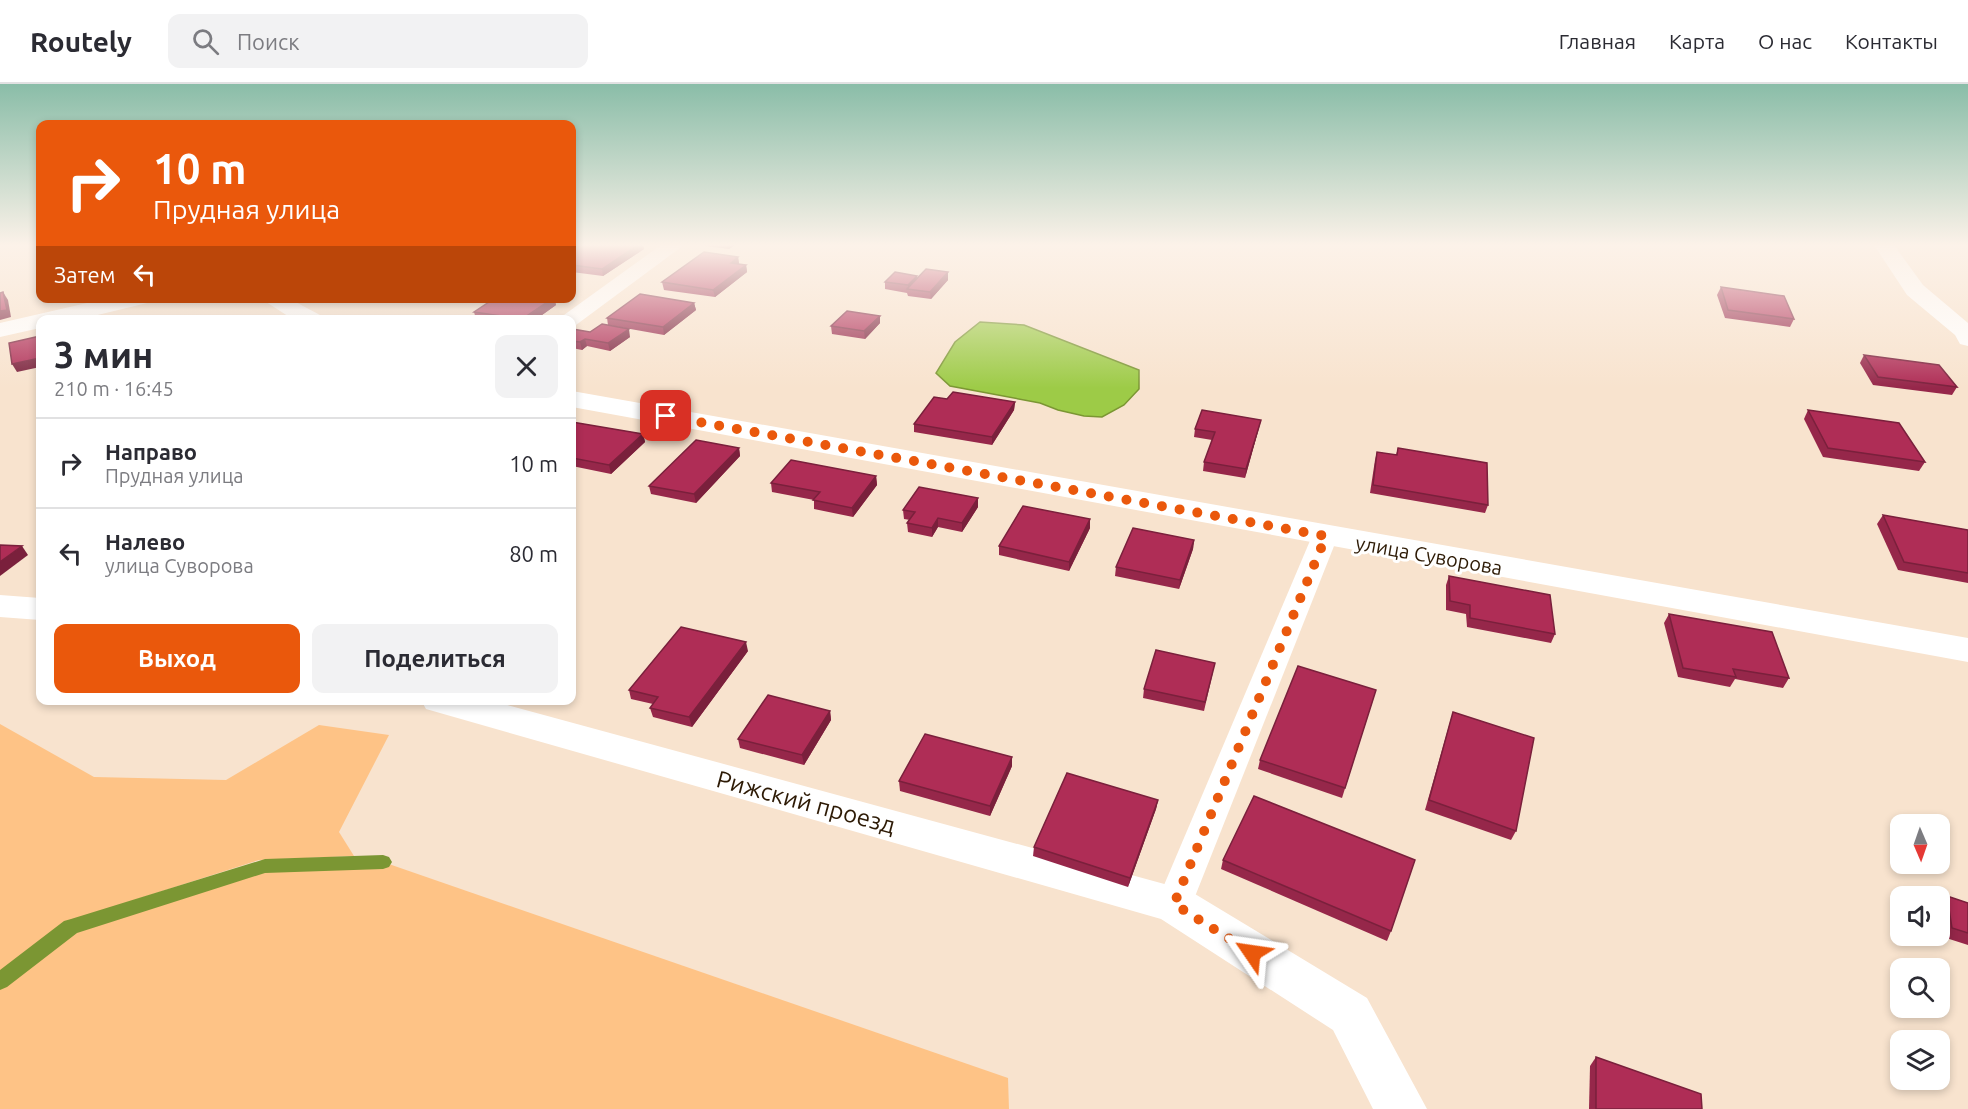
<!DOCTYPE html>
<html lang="ru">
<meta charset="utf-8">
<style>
:root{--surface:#fff;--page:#f2f2f3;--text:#2b2b33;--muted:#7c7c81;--line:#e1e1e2;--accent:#ea580c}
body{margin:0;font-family:Ubuntu,sans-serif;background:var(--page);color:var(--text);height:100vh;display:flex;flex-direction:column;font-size:22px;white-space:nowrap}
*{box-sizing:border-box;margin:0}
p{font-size:20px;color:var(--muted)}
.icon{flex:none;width:33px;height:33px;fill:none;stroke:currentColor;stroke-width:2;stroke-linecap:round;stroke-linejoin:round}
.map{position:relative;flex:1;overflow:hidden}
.panel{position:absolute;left:36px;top:231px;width:540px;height:390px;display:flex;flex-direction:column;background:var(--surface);border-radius:12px;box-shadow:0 3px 9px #0003}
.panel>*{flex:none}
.banner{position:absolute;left:36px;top:36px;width:540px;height:183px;border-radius:12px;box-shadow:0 3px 9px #0003;background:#ea580c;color:#fff;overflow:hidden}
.needle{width:39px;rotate:178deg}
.tools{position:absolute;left:1890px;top:730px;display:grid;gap:12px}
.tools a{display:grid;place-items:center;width:60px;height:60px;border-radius:12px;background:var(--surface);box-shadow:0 3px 9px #0003;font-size:30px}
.pin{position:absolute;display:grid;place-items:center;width:51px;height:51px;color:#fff;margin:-26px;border-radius:12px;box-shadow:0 3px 9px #0006}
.me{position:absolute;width:66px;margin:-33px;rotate:302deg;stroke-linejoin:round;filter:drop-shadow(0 0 4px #0008)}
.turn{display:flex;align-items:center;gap:21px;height:126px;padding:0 18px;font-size:27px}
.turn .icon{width:78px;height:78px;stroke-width:2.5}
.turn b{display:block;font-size:42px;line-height:51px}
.then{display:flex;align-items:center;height:57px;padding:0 18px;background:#0003;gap:12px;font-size:22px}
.round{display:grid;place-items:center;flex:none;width:63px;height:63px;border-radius:12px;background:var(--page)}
.summary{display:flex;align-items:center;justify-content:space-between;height:102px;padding:0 18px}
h1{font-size:36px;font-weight:600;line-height:45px}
.action{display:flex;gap:12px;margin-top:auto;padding:12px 18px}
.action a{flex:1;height:69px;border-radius:12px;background:var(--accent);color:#fff;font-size:24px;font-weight:600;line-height:69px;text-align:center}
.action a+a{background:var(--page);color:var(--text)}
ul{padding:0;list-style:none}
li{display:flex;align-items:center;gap:18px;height:90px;padding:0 18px;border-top:2px solid var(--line)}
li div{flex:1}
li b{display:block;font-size:22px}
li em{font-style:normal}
header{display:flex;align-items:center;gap:36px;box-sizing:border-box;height:84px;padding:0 30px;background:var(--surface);border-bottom:2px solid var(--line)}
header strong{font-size:28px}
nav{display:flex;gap:33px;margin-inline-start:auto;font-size:21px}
.search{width:420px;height:54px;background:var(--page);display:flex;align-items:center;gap:15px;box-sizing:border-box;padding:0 21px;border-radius:12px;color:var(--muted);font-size:22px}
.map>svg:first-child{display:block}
.green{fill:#fec386}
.water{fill:#9dcb47;stroke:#7b9633;stroke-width:1.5}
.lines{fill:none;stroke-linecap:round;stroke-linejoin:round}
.stream{fill:#7b9633;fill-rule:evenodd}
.lane{fill:#fff;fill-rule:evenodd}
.street{fill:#fff;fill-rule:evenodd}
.wall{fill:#96274a}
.shaded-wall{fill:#7a203c}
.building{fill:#af2d56;stroke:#7a203c;stroke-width:1.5}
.route{stroke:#ea580c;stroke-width:10;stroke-dasharray:0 18}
.labels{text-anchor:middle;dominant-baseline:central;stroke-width:6;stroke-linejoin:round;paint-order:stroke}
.street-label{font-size:20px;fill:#2d1a05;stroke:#fff}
.near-street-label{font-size:24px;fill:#2d1a05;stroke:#fff}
</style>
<header>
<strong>Routely</strong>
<div class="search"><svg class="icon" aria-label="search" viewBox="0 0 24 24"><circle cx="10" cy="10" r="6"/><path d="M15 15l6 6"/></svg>Поиск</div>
<nav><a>Главная</a><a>Карта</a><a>О нас</a><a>Контакты</a></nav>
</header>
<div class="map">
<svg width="1968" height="1025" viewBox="0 0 1968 1025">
<rect width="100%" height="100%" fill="#f8e3ce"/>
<g class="green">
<polygon points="0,640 94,693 226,696 319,641 389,651 339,748 354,772 259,776 72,836 0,891"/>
<polygon points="383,778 1008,994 1009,1025 0,1025 0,897 71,843 265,782"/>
</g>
<polygon class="water" points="980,238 1024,241 1139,286 1139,305 1124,321 1102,333 1084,332 1058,326 1040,319 950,302 936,289 955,258"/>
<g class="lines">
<polygon class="stream" points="383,771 389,773 392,778 389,783 383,785 265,789 77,849 7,903 0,906 0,886 64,837 71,835 265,775"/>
<polygon class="lane" points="1325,444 1334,447 1338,452 1192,820 1187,831 1174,835 1161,831 1156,820 1312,452 1316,447"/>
<g class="street">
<polygon points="661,161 684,161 576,241 572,242 572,236 557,236"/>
<polygon points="1874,161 1894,161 1923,201 1968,239 1968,262 1960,260 1955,251 1907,211"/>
<polygon points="109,214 150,214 147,219 77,236 40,236 40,244 0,253 0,239"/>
<polygon points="260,214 288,214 320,231 323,236 294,236"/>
<polygon points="572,307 1968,554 1968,578 572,323"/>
<polygon points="0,511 40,514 40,536 0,533"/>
<polygon points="421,616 489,616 1190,807 1367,914 1427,1025 1373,1025 1333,946 1161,835 426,625"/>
</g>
</g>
<g class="wall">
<polygon points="579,161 643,161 644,165 603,192 572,188 572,166"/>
<polygon points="697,161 735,161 729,165"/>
<polygon points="738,173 739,180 746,181 747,188 715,213 664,206 662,198"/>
<polygon points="917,194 948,196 931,215 908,212 907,209 885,205 885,198"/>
<polygon points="1721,203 1794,235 1790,243 1725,234 1717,211"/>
<polygon points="495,214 554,214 556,221 535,236 476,235 474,228"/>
<polygon points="694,219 696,226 664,251 608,241 607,234"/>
<polygon points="880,232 880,239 865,255 832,250 831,242"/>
<polygon points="572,245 590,248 630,253 610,267 587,262 582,266 572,264"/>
<polygon points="1864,271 1957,303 1952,311 1873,301 1860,279"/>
<polygon points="947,315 1015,318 1014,326 992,361 914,348 914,340"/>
<polygon points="1808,326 1925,378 1919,387 1823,373 1804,335"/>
<polygon points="1261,336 1245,394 1203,387 1204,378 1212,356 1194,353 1195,345"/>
<polygon points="572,338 643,350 645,358 611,390 572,382"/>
<polygon points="739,364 740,372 696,419 651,410 649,402"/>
<polygon points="1398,364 1488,421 1485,429 1370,409 1375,376 1377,368 1396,371"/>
<polygon points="876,392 877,401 853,433 814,425 814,416 772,408 771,399"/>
<polygon points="978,423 962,448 938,443 932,453 908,448 907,439 910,436 904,435 903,426"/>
<polygon points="1883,431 1968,446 1968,499 1898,486 1877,440"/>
<polygon points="1090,435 1090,444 1069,487 999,471 999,462"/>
<polygon points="1194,456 1193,465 1179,505 1115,492 1116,483"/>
<polygon points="1449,492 1555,550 1551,559 1467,543 1466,530 1446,526 1446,501"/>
<polygon points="1669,530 1789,594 1783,604 1735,595 1730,603 1678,593 1664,539"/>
<polygon points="748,567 692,643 653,633 650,624 653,620 631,615 629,606"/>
<polygon points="1213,588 1204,627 1143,614 1144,605"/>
<polygon points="1376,606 1342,714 1258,685 1260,676"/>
<polygon points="830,627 831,636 804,681 740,664 738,655"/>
<polygon points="1453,628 1516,747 1511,756 1425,726 1450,638"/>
<polygon points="1012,682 990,732 900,707 899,697"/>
<polygon points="1158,716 1156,725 1128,803 1033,772 1034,763"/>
<polygon points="1223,776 1391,847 1387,857 1221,785"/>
<polygon points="1947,812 1968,819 1968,861 1943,853 1940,831 1940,820"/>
<polygon points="1596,973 1702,1025 1589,1025 1590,982"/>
</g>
<g class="shaded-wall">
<polygon points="638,161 643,161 644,165 603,192 602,185"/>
<polygon points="728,161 735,161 729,165"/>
<polygon points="738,173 739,180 731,179"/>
<polygon points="746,181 747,188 715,213 713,206"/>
<polygon points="948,188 948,196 931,215 930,208"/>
<polygon points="917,192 917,199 908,205 908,201"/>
<polygon points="3,208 8,216 11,233 0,236 0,227"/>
<polygon points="553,214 554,214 556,221 535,236 522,236"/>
<polygon points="694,219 696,226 664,251 663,243"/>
<polygon points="880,232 880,239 865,255 864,247"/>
<polygon points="629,245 630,253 610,267 608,259"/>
<polygon points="585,255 587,262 582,266 580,258"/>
<polygon points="40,274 40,283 17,288 12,280"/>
<polygon points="1015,318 1014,326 992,361 992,353"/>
<polygon points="1261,336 1259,344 1245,394 1246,385"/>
<polygon points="643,350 645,358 611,390 609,381"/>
<polygon points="739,364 740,372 696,419 694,410"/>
<polygon points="876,392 877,401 853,433 852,424"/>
<polygon points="978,414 978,423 962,448 962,439"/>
<polygon points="938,434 938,443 932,453 932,444"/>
<polygon points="1090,435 1090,444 1069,487 1069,478"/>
<polygon points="1194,456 1193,465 1179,505 1180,496"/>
<polygon points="22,462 28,471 0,492 0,478"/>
<polygon points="746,558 748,567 692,643 689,633"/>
<polygon points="830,627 831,636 804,681 802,671"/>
<polygon points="1012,673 1012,682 990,732 990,722"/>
<polygon points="1158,716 1156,725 1128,803 1130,794"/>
</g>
<g class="building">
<polygon points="579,161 638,161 602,185 572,181 572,166"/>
<polygon points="704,168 738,173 731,179 746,181 713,206 662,198"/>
<polygon points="926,185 948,188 930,208 907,205"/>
<polygon points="895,188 917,192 908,201 885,198"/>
<polygon points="1721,203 1784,212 1794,235 1728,226"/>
<polygon points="3,208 7,226 0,227 0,209"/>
<polygon points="640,210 694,219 663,243 607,234"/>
<polygon points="495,214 553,214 522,235 474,228"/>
<polygon points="847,227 880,232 864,247 831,242"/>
<polygon points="128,233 129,236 116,236"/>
<polygon points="602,240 629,245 608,259 585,255 580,258 572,257 572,245 590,248"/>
<polygon points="40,252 40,274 12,280 9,259"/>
<polygon points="1864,271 1939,281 1957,303 1878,293"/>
<polygon points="953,308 1015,318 992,353 914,340 934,313 947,315"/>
<polygon points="1202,326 1261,336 1246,385 1204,378 1215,348 1195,345"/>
<polygon points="1808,326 1899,339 1925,378 1828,364"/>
<polygon points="572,338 643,350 609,381 572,374"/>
<polygon points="696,356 739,364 694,410 649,402"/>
<polygon points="1398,364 1487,379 1488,421 1373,401 1377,368 1397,371"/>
<polygon points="791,376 876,392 852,424 813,416 820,408 771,399"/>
<polygon points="919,403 978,414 962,439 938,434 932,444 907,439 915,428 903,426"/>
<polygon points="1023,422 1090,435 1069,478 999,462"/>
<polygon points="1883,431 1968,446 1968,489 1904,478"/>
<polygon points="1133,444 1194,456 1180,496 1116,483"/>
<polygon points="0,461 22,462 0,478"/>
<polygon points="1449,492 1550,511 1555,550 1470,534 1470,521 1450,517"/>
<polygon points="1669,530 1772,548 1789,594 1733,585 1736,593 1683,584"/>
<polygon points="681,543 746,558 689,633 650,624 658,613 629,606"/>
<polygon points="1156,566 1215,579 1205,618 1144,605"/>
<polygon points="1298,582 1376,606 1345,704 1260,676"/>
<polygon points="768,611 830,627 802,671 738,655"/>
<polygon points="1453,628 1534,654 1516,747 1429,716"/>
<polygon points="925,650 1012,673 990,722 899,697"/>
<polygon points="1067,689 1158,716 1130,794 1034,763"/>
<polygon points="1254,712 1415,776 1391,847 1223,776"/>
<polygon points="1947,812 1968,819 1968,849 1952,844"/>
<polygon points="1596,973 1701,1010 1702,1025 1596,1025"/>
</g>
<linearGradient id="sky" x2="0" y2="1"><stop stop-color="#8abda8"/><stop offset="0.53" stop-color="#fcf2e9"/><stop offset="1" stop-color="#fcf2e9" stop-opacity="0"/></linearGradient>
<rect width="1968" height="304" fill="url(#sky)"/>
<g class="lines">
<polyline class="route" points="666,332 1326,452 1174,820 1252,869"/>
</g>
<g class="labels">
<g class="street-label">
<text transform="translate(1429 471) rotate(10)">улица Суворова</text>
</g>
<g class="near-street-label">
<text transform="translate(806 718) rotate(15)">Рижский проезд</text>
</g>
</g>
</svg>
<div class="tools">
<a><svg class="needle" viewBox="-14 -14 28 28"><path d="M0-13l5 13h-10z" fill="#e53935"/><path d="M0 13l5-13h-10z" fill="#7c7c81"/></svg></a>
<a><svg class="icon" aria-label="sound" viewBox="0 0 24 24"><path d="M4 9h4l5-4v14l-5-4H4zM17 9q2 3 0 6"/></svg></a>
<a><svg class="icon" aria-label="search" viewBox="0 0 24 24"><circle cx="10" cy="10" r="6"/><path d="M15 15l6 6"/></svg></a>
<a><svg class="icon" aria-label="layers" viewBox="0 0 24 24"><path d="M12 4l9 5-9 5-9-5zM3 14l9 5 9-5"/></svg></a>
</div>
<div class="pin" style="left:666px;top:332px;background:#d93025"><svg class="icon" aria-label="arrive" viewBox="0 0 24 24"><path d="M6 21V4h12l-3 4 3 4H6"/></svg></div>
<svg class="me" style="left:1252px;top:869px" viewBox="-20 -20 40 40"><path d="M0-17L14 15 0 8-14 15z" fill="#ea580c" stroke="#fff" stroke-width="4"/></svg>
<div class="banner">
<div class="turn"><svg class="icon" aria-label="right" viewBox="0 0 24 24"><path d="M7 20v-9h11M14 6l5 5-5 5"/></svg><div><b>10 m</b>Прудная улица</div></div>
<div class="then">Затем<svg class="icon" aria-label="left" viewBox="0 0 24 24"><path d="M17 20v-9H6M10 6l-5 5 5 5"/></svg></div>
</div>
<section class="panel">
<div class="summary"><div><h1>3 мин</h1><p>210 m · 16:45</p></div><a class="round"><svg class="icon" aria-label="close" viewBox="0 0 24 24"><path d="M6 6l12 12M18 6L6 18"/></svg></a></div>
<ul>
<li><svg class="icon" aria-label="right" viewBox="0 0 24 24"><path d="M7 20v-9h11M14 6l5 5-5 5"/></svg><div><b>Направо</b><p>Прудная улица</p></div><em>10 m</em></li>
<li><svg class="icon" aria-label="left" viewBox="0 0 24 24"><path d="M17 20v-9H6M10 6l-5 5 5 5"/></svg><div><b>Налево</b><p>улица Суворова</p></div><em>80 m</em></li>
</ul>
<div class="action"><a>Выход</a><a>Поделиться</a></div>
</section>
</div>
